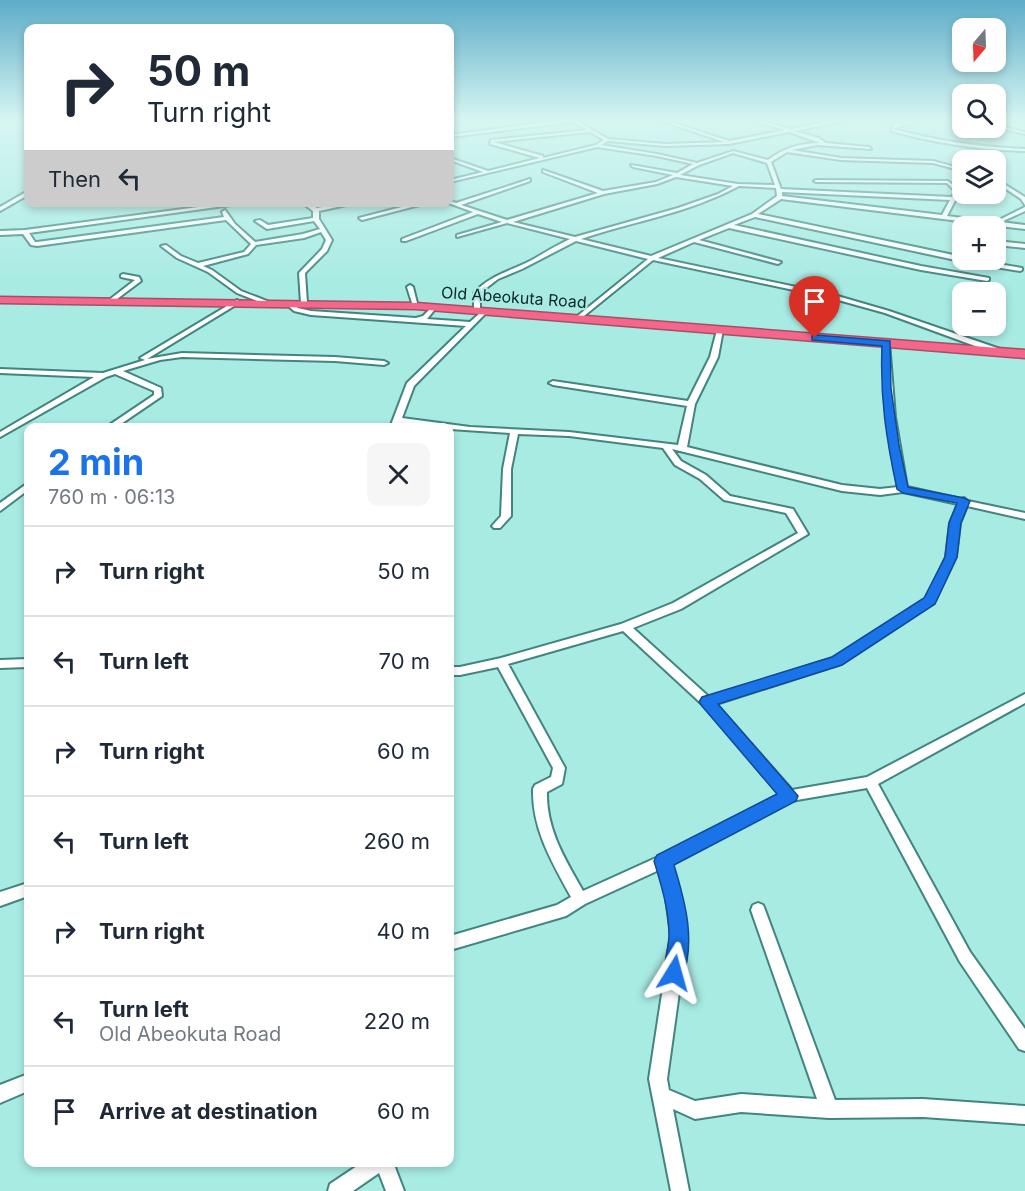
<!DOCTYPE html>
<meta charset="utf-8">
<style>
:root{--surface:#fff;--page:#f6f6f7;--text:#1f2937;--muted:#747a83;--line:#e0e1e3;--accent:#1a73e8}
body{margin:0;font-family:Inter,sans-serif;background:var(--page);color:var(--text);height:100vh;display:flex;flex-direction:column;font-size:22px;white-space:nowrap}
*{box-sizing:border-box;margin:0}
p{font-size:20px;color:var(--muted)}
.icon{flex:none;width:33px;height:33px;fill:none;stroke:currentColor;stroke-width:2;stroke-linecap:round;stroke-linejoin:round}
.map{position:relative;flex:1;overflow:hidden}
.details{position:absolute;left:24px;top:423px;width:430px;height:744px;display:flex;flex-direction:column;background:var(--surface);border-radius:12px;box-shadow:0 3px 9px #0003}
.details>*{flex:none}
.banner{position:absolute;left:24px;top:24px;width:430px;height:183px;border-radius:12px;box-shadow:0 3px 9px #0003;background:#fff;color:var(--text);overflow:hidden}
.needle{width:39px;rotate:199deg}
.buttons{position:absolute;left:952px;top:18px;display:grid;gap:12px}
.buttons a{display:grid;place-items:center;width:54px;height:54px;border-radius:12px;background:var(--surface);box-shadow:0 3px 9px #0003;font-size:30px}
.pin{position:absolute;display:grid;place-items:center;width:51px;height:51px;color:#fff;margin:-62px -26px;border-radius:50% 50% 50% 0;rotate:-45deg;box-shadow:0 0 6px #0007}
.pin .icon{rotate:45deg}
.me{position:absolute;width:66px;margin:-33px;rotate:8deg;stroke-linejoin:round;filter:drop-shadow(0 0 4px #0008)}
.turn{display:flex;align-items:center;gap:21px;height:126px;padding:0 24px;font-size:27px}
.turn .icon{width:78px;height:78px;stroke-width:2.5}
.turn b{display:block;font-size:42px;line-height:51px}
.then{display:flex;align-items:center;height:57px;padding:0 24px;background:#0003;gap:12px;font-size:22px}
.round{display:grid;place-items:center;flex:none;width:63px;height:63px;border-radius:12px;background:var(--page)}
.overview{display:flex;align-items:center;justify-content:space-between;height:102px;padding:0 24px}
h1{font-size:36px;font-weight:700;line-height:45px;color:var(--accent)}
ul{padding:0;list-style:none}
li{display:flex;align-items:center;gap:18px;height:90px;padding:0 24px;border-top:2px solid var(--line)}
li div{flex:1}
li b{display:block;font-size:22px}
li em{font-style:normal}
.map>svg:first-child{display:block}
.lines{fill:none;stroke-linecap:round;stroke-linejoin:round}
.street-casing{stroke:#42857f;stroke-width:4}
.highway-casing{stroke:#a25066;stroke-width:3}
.street{fill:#fff;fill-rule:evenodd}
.highway{fill:#f4668a;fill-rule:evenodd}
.route{fill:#1a73e8;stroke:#114b97;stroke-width:1.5}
.labels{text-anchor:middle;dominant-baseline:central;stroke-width:4.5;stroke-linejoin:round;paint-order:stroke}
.far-street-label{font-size:16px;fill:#0a2724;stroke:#a7ebe3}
</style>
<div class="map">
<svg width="1025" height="1191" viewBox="0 0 1025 1191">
<rect width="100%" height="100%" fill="#a7ebe3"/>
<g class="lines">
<defs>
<g id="street">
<polygon points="462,119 467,119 450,127 450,124"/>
<path d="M 576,119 L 597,119 L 577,121 L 608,139 L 665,144 L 724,142 L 656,119 L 662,119 L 729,141 L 784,130 L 750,119 L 756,119 L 790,129 L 842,119 L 866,119 L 843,121 L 795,131 L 819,138 L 826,143 L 869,147 L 871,149 L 817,145 L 792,150 L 841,158 L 933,161 L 963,169 L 963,171 L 933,163 L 841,160 L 787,152 L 771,162 L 781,189 L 952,197 L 955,191 L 947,183 L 816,182 L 814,181 L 816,180 L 948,181 L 960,191 L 947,216 L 995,222 L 1025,207 L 1025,211 L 1001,222 L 1025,225 L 1025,229 L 781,199 L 758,214 L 963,257 L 963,260 L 973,260 L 1022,268 L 1022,270 L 1020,271 L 965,262 L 755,217 L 734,225 L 921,266 L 989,278 L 989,280 L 987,281 L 921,270 L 729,228 L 699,240 L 781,262 L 778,264 L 694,242 L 658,258 L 834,295 L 889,311 L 1003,350 L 1003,354 L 997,354 L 885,313 L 831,298 L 653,260 L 579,320 L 575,320 L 575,318 L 648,259 L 576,241 L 522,269 L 498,279 L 480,293 L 480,312 L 484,310 L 487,312 L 414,386 L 402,418 L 470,427 L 569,432 L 678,445 L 687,406 L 553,385 L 549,383 L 553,381 L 688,401 L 710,357 L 717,330 L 720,328 L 723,330 L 718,357 L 695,404 L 687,447 L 842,485 L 880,489 L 898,487 C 888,439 883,392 883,343 L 889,342 L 895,417 L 907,487 L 961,499 L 964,498 L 968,501 L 1025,513 L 1025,519 L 967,506 L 960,523 L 956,557 L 934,603 L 841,664 L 716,704 L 792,790 L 867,777 L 1025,694 L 1025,703 L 878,784 L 970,952 L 1025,1029 L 1025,1051 L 1019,1049 L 960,962 L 867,788 L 791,801 L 671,864 L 679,890 L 687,935 L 667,1079 L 669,1090 L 695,1101 L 741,1094 L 817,1099 L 751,910 L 753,905 L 758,903 L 763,905 L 765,910 L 835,1100 L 923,1099 L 1025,1106 L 1025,1124 L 923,1117 L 829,1118 L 741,1112 L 695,1119 L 673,1109 L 689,1191 L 671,1191 L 649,1079 L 671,935 L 665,890 L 659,870 L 585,904 L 566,916 L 450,950 L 450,936 L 557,905 L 571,897 C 552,862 532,829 533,789 L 535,785 L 551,777 L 553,768 L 498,667 L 460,675 L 450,675 L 450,667 L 460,667 L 501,658 L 621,624 L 673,603 L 798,533 L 786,513 L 724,500 L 700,479 L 675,465 L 663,448 L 569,436 L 518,434 L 511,469 L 511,516 L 500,528 L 494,528 L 492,526 L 501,516 L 503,469 L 510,433 L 450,429 L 450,428 L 400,423 L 398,427 L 395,427 L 391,425 L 407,383 L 466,326 L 311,315 L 294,311 L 285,303 L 290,302 L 298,308 L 311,311 L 416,318 L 423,316 L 433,306 L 436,308 L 427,319 L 470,322 L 479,314 L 474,312 L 474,293 C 490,275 511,271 532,260 C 544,253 557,245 570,239 L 507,223 L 457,237 L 457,235 L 502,222 L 478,214 L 406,241 L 402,241 L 402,239 L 473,212 L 446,202 L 450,202 L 450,201 L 456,203 L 530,179 L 530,181 L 461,205 L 507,220 L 598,193 L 543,172 L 543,170 L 603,191 L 656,182 L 673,175 L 633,167 L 631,165 L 677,173 L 693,164 L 657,156 L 597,147 L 450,182 L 450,180 L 483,172 L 450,160 L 450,158 L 488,171 L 540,158 L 490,144 L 491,140 L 587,130 L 573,122 L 450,137 L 450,135 L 551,121 ZM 590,132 L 604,140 L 596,145 L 543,158 L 543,156 L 494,142 ZM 789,132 L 820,143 C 800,143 784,148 768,160 L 733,151 L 697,163 L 657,154 L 601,145 L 608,141 L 665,146 L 729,144 ZM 733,153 L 767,163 L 775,185 L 738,184 L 680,175 L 699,165 ZM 676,177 L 733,186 L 718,194 L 678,208 L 575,237 L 513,222 L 604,194 L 657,184 ZM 739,186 L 776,188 L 777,196 L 752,214 L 651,256 L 581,239 C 634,221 689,213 739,186 ZM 782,192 L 950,200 L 942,215 L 782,196 ZM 672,449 L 842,491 L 880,495 L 903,492 L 958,504 L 950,523 L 946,557 L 926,599 L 833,658 L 709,697 L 633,628 L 681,609 L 808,534 L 793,509 L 730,496 L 706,475 L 681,461 ZM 623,631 L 703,705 L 780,794 L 658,857 L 583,891 C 565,859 546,829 547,792 L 562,784 L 565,768 L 508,664 Z"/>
<path d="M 873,119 L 896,122 L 898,123 L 897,124 L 915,119 L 921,119 L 895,128 L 894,129 C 937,141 980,147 1025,149 L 1025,151 C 979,150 935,143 891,131 L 894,124 Z"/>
<polygon points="1019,119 1025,119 1025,121 1020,120"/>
<polygon points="996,125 1025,132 1025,134 996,127"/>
<polygon points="996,179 1025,197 1025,205 1021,199 996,182"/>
<polygon points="26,192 28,192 28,195 0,211 0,207"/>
<polygon points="236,202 253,202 29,233 35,242 37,242 224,217 222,212 225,210 235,224 255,242 303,234 320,229 314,221 267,229 255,221 260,220 268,225 313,218 313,211 301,202 307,202 317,208 347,202 360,202 319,211 319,219 332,240 327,251 305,273 307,303 304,305 301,303 299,273 322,249 326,240 321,232 304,238 256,245 248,254 203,266 212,270 241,291 267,301 268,302 265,304 237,293 208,272 177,258 161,246 166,245 181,256 198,263 244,252 251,244 226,220 37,246 31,245 23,234 0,235 0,231 25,230"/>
<polygon points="421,202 431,202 362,220 359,218"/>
<polygon points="996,241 1025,244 1025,248 996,245"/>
<polygon points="123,274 139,277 141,281 113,302 109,302 109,300 135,280 121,277 121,275"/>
<polygon points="410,285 413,287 418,307 413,306 407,287"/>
<polygon points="237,300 240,302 239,303 147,359 182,353 335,357 384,361 388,363 384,365 335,361 182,357 160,360 123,371 161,388 162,396 115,428 105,428 154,395 154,391 115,374 106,377 0,437 0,432 94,377 0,373 0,369 103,373 145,360 140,358"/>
<polygon points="28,483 28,490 0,511 0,503"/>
<polygon points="28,659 28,667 0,668 0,660"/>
<polygon points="28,883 28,896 0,906 0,892"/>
<polygon points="28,1074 28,1091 0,1103 0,1085"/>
<polygon points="363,1162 393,1162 404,1191 386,1191 379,1173 353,1191 328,1191 330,1184"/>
</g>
<polygon id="highway" points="0,297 416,303 1025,350 1025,358 416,309 0,303"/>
</defs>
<use href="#street" class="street-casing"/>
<use href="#highway" class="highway-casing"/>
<use href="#street" class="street"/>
<use href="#highway" class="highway"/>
</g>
<linearGradient id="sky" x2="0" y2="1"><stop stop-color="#5dacc8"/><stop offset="0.42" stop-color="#d7f6f2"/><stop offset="1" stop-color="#d7f6f2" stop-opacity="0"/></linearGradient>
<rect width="1025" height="286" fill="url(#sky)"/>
<path class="route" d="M 815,335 L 890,341 L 891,388 L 899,445 L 908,487 L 964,498 L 970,501 L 961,523 L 957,557 L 935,604 L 842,665 L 718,704 L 798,796 L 796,801 L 674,865 C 685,901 697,944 681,980 L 674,983 L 667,980 C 661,966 669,950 669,935 C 669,910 661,884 654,861 L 657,855 L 777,794 L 702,706 L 699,702 L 702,697 L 832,657 L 924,598 L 945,557 L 949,523 L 957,503 L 903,493 L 897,489 C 886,438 880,398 882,346 L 812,340 L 812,336 Z"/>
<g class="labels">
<g class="far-street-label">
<text transform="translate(514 297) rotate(4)">Old Abeokuta Road</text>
</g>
</g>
</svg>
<div class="buttons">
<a><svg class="needle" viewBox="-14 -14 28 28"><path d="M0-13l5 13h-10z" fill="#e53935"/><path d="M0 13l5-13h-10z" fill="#747a83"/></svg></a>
<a><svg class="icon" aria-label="search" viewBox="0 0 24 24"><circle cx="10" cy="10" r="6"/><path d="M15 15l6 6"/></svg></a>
<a><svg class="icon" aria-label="layers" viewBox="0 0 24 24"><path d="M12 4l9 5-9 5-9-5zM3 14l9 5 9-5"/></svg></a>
<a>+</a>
<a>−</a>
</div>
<div class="pin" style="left:815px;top:338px;background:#d93025"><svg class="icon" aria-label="arrive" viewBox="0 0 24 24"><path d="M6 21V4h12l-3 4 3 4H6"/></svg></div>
<svg class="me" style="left:674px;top:973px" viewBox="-20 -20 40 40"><path d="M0-17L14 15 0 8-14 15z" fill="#1a73e8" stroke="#fff" stroke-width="4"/></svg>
<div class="banner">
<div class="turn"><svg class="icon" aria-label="right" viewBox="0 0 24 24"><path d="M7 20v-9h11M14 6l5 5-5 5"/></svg><div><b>50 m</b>Turn right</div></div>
<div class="then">Then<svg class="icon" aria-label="left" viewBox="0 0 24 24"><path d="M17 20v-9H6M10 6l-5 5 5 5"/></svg></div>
</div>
<section class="details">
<div class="overview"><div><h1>2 min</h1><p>760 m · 06:13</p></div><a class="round"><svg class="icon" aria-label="close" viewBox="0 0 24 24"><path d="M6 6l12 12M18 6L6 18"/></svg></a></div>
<ul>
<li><svg class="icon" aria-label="right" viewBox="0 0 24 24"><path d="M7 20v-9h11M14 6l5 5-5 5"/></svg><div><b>Turn right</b></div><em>50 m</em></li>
<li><svg class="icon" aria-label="left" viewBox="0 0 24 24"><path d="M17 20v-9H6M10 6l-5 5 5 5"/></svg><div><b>Turn left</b></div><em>70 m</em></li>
<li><svg class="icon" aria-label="right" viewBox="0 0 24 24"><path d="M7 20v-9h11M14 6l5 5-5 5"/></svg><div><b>Turn right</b></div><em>60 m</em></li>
<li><svg class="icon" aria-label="left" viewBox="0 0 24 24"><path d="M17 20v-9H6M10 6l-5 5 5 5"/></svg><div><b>Turn left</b></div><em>260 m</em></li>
<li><svg class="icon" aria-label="right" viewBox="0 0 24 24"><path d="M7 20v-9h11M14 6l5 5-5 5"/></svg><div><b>Turn right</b></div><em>40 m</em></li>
<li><svg class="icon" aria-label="left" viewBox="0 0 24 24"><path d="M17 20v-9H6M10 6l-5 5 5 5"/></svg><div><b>Turn left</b><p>Old Abeokuta Road</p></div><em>220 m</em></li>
<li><svg class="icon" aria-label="arrive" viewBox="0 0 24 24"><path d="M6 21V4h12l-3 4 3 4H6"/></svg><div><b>Arrive at destination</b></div><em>60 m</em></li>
</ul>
</section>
</div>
